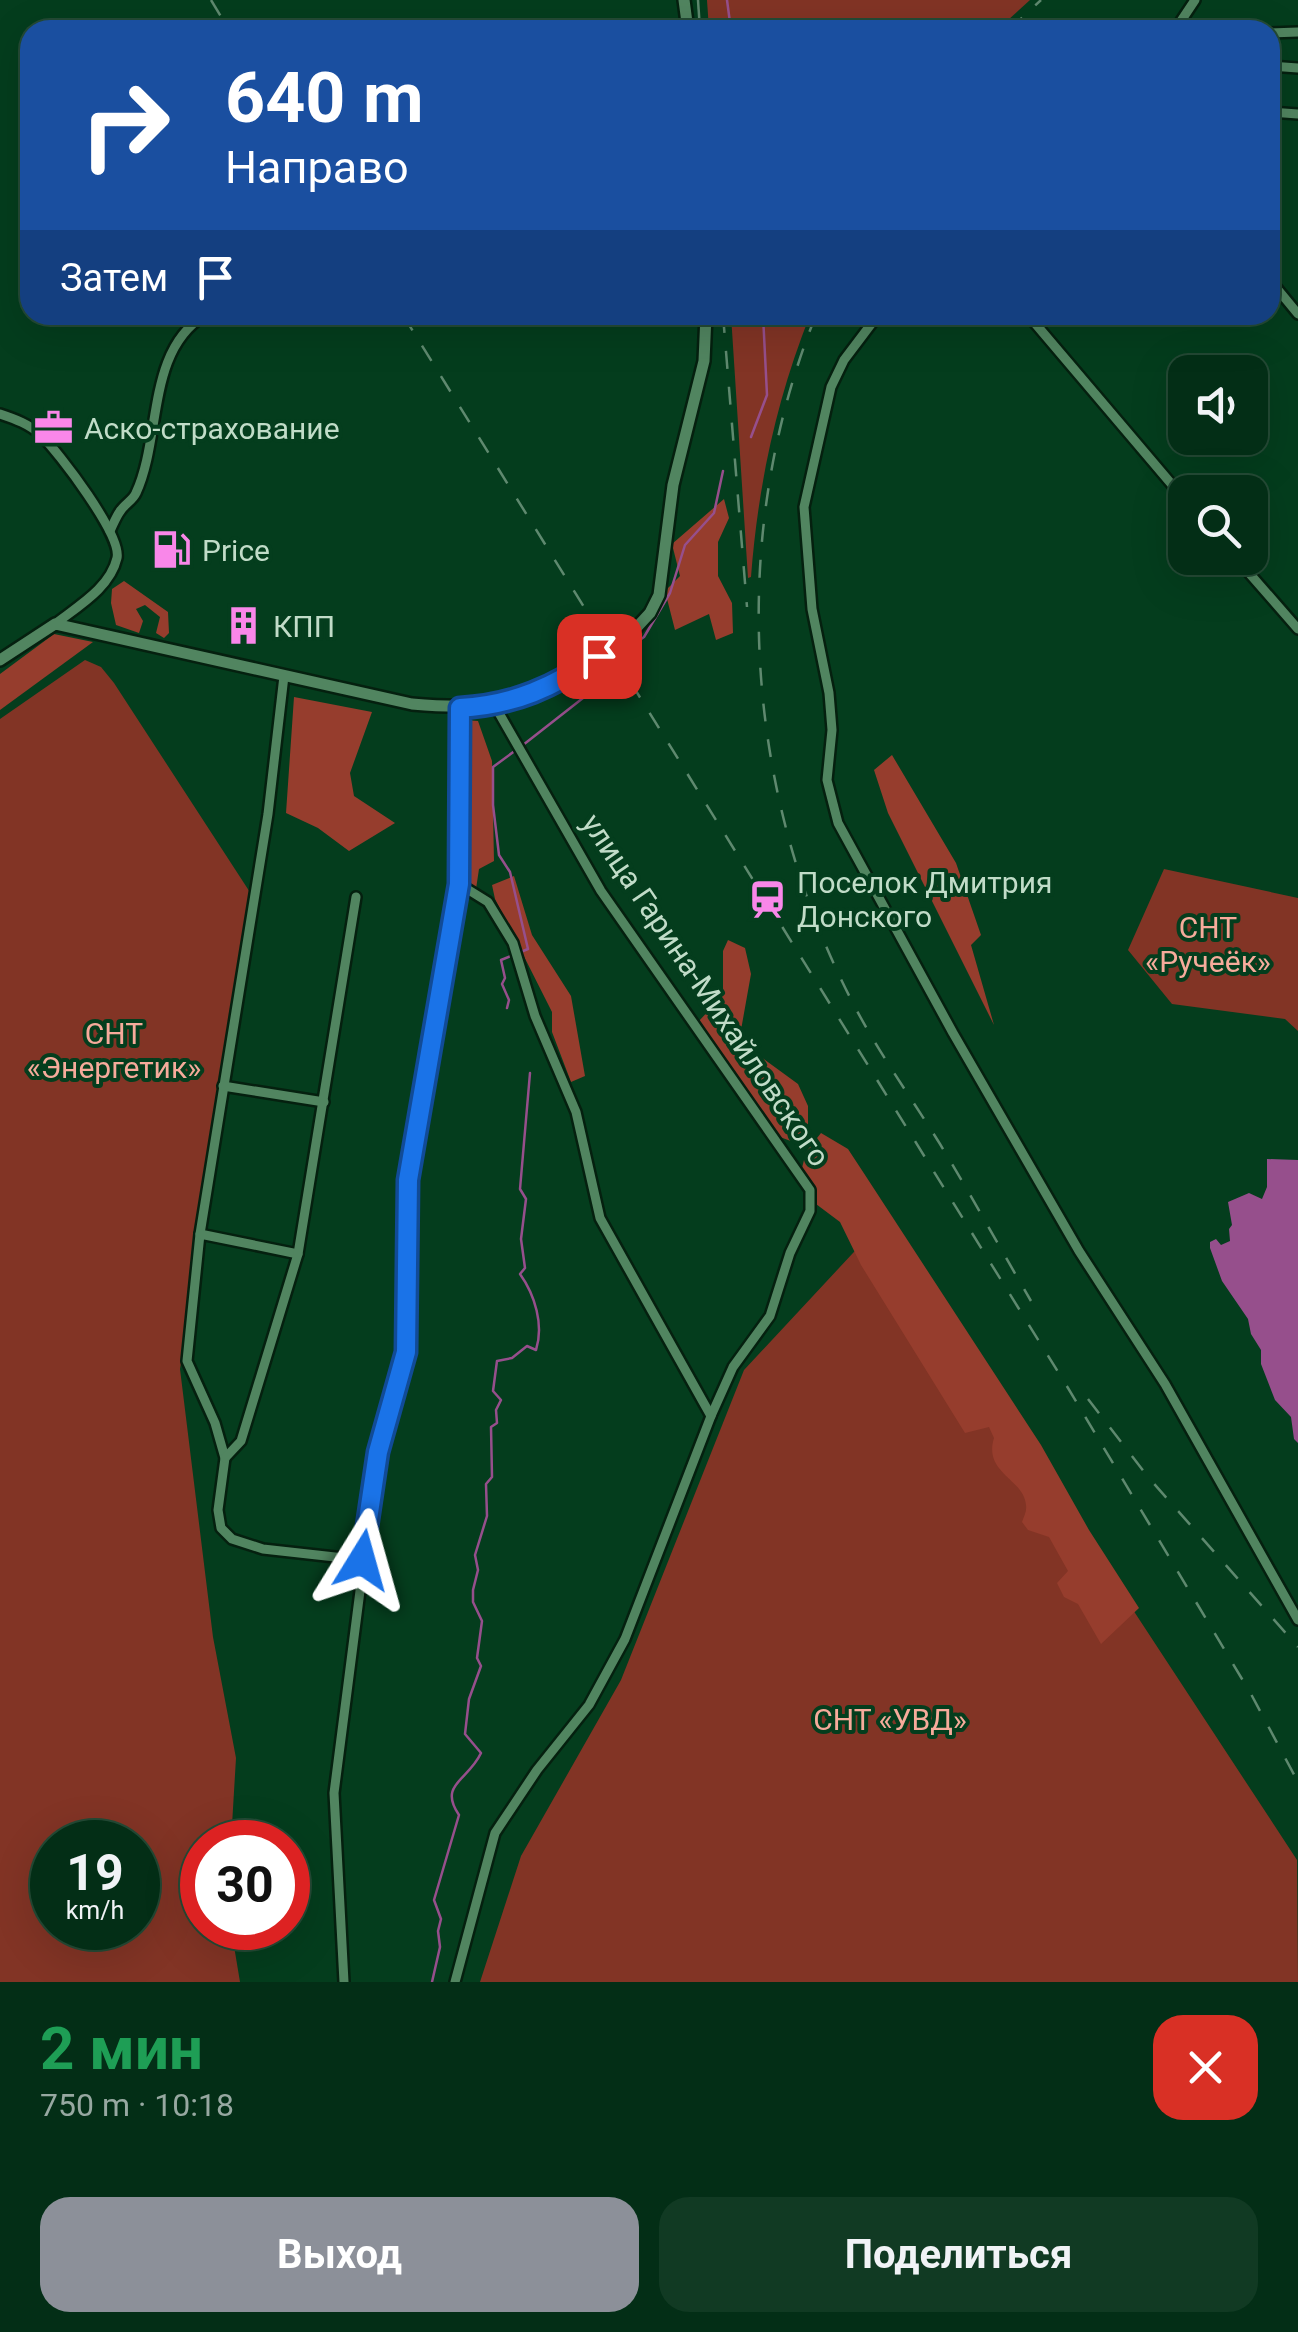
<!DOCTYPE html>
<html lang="ru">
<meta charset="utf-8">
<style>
:root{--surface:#032e16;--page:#113a23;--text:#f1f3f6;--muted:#97a8a1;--line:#244a35;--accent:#8c9099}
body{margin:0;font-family:Roboto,sans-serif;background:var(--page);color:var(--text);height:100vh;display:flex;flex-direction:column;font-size:38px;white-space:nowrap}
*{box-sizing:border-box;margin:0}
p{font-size:32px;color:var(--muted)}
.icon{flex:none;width:55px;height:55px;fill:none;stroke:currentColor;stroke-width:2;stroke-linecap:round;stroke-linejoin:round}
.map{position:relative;height:1982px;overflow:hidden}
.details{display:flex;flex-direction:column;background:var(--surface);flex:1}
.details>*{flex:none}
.hud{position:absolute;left:20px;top:20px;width:1260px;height:305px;border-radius:30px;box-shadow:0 10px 40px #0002,0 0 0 2px var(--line);background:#1a4fa0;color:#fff;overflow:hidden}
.fabs{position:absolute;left:1168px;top:355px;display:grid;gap:20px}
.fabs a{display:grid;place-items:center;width:100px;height:100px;border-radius:20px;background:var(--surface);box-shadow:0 10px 40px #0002,0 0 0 2px var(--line);font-size:50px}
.speed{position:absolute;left:30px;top:1820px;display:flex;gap:20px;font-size:50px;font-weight:700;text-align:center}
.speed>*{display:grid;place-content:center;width:130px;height:130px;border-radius:50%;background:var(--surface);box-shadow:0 10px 40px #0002,0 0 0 2px var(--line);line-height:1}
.speed small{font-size:25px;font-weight:400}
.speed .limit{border:15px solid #d22;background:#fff;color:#111}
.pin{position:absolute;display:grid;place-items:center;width:85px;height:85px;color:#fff;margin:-42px;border-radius:20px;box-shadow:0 5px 15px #0006}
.me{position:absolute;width:110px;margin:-55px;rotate:8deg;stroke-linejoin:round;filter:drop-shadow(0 0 8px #0008)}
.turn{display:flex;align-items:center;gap:35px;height:210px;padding:0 40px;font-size:45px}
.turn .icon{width:130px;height:130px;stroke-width:2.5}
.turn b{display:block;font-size:70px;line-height:85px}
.then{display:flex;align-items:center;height:95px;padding:0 40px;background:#0003;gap:20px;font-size:38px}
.round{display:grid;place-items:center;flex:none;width:105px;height:105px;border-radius:30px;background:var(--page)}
.head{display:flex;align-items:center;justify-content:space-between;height:170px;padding:0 40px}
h1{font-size:60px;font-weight:700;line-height:75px;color:#1e9e55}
.action{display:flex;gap:20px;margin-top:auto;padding:20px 40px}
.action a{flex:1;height:115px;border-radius:30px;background:var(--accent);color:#fff;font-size:40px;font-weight:700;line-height:115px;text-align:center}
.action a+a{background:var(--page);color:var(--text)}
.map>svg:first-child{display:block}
.green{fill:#823425;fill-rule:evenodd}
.forest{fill:#963d2d}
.water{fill:#964f8c}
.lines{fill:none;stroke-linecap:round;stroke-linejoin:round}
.stream{stroke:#964f8c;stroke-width:2.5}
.secondary-tunnel{stroke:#205537;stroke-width:11;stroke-dasharray:11 5.5;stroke-linecap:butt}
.street-casing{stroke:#05200f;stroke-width:14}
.secondary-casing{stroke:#05200f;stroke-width:16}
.street{stroke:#518560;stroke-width:9}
.secondary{stroke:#518560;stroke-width:11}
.rail{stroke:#5f896f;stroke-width:2.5;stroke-dasharray:18 18;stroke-linecap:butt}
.route-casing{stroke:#114b97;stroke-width:25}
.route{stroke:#1a73e8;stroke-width:18}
.labels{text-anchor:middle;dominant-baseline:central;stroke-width:8;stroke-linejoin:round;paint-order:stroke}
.poi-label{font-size:30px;fill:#c1dcc8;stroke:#043d1d;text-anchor:start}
.park-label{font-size:30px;fill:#f6ab9b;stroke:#043d1d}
.street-label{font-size:30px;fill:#c1dcc8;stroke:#043d1d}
</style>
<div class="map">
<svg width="1298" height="1982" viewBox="0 0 1298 1982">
<rect width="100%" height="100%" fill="#043d1d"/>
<g class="green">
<polygon points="707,0 1030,0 997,30 709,30"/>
<path d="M 731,315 L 810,315 C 776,401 758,486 751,577 L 748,578 Z"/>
<path d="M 85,660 L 101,667 L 114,683 L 255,900 L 180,1369 L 213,1637 L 236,1758 L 231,1842 L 202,1842 L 202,1928 L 231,1928 L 240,1982 L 0,1982 L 0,719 ZM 52,1842 L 138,1842 L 138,1928 L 52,1928 Z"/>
<polygon points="1164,869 1298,898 1298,1031 1285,1019 1172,1004 1128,950"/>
<polygon points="880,1224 1297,1860 1298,1982 480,1982 521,1856 621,1680 744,1370"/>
</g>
<g class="forest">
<polygon points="724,499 729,518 718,542 718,576 732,603 733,633 716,640 709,614 675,630 665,591 680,576 672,544"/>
<polygon points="124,581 168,612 169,633 164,638 156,633 160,617 145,605 136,609 143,621 139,633 116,625 111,603 112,589"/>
<polygon points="54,634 93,642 0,710 0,674"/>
<polygon points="294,697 372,712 350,773 354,796 395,823 349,851 318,828 286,813"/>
<polygon points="463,720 478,721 492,761 494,861 479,869 476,889 463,878"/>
<polygon points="892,755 956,863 981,935 971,945 994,1025 888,813 874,770"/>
<polygon points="514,876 532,935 571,996 585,1076 571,1082 552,1032 552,1012 495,899 492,885"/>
<polygon points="728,940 745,948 751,974 741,1030 750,1049 798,1084 808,1106 808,1130 796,1143 780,1137 699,1021 723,995 723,951"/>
<path d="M 821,1133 L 848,1149 L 867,1178 L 1041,1445 L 1089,1530 L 1139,1608 L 1101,1644 L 1078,1604 L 1064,1597 L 1057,1583 L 1068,1571 L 1049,1537 L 1028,1530 L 1022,1522 C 1024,1516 1027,1511 1026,1505 C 1024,1479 983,1473 994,1438 L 989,1427 L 965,1433 L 861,1265 L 840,1222 L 816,1204 L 813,1184 L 802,1168 L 806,1152 Z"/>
</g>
<polygon class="water" points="1267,1159 1298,1160 1298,1443 1294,1439 1291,1417 1275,1400 1261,1364 1261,1350 1251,1334 1248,1319 1222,1281 1210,1248 1210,1242 1216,1239 1221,1245 1230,1241 1229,1229 1232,1225 1228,1202 1249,1193 1262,1199 1267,1187"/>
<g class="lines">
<g class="stream">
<polyline points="727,0 731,30"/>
<polyline points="751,437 767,395 763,315"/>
<polyline points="523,745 583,698 596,684 600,668 644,637 670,593 685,545 714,513 723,471"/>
<polyline points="507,1008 509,1000 502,984 505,978 501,960 528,949 510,872 499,855 493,805 493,767 516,750"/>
<path d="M 432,1982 L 440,1947 L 438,1931 L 441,1919 L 434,1900 L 459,1815 C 438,1784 468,1781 481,1753 L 465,1734 L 469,1699 L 481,1666 L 477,1658 L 482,1621 L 473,1602 L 473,1590 L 478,1570 L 475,1555 L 487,1516 L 486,1484 L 492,1477 L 491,1427 L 497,1423 L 496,1410 L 501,1400 L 493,1391 L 497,1361 L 512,1358 L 527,1346 L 536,1350 C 544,1325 535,1295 520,1274 L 525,1268 L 521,1239 L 526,1199 L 520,1189 L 530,1073"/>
</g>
<polyline class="secondary-tunnel" points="599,656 625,640"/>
<defs>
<g id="street">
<polyline points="1175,30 1195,0"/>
<polyline points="1270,33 1298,32"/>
<polyline points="1270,66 1298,68"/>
<polyline points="1270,112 1298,114"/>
<polyline points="1270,280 1298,314"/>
<polyline points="878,315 844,360 831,387 804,507 812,609 829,693 832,730 827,780 838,823 953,1033 1079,1251 1165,1384 1298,1620"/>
<polyline points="1028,315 1185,500"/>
<path d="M 0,414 C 15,419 29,424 41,435 C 59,453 122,535 117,558 C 110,588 78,606 55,624"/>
<path d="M 110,531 C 113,525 116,516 121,510 C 125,504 133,500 136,493 C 162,437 146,351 205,315"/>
<polyline points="1236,558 1298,629"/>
<polyline points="284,676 268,814 200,1234 187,1361 215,1423 225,1458 218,1510 221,1528 232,1539 263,1549 362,1560"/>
<polyline points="495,706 601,891 810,1190 810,1211 790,1253 770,1316 733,1367 711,1416"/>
<polyline points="223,1086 324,1102"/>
<polyline points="200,1234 298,1254"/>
<polyline points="225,1458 241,1441 298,1254 356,897"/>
<polyline points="344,1982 334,1793 378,1451 405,1353 408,1181 459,884 460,708"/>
<polyline points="455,1982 495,1833 537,1770 589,1705 625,1639 711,1416 600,1218 576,1112 535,1016 513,943 488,902 459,884"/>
</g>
<g id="secondary">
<polyline points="684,0 688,30"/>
<polyline points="625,640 650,613 659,595 673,485 704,361 706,315"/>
<path d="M 0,660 L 55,624 L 412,704 C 495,711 528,703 599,656"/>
</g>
</defs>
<use href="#street" class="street-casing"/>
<use href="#secondary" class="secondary-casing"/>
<use href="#street" class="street"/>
<use href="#secondary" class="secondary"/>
<g class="rail">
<polyline points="211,0 229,30"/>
<polyline points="698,0 700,30"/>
<polyline points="1009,30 1041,0"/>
<polyline points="403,315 1068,1388 1251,1694 1298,1782"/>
<polyline points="723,315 747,607"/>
<path d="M 816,315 C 726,538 744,797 856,1009 C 881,1056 912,1099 940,1144 C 971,1195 1000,1248 1031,1301"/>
<polyline points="1088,1399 1148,1477 1298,1647"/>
</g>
</g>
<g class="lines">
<defs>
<path id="route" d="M 362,1560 L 378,1452 L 406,1352 L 408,1180 L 459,884 L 460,708 C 514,705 554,687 599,656"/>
</defs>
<use href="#route" class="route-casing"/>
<use href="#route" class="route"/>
</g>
<defs>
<symbol id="office-bare" viewBox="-9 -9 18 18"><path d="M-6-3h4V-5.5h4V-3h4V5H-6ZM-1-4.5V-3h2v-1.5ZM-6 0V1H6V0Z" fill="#f987e9" stroke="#043d1d" stroke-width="2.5" paint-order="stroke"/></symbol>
<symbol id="fuel-bare" viewBox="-9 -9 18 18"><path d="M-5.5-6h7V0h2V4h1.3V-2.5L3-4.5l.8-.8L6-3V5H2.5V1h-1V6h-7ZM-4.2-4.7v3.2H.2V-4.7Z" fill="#f987e9" stroke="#043d1d" stroke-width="2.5" paint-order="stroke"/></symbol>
<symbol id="building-bare" viewBox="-9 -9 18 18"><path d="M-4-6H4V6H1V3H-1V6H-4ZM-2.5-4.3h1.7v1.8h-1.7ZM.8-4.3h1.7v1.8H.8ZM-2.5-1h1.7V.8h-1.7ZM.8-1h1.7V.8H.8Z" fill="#f987e9" stroke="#043d1d" stroke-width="2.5" paint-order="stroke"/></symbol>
<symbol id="station-bare" viewBox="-9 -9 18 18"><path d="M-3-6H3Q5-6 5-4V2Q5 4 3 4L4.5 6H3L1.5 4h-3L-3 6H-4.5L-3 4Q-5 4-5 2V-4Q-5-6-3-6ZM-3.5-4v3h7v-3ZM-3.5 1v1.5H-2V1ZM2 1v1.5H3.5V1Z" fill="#f987e9" stroke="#043d1d" stroke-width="2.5" paint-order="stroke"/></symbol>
</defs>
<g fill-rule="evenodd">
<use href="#office-bare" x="26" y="400" width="55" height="55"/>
<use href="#fuel-bare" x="144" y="522" width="55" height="55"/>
<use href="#building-bare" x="216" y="598" width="55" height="55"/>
<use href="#station-bare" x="740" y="872" width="55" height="55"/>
</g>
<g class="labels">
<g class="poi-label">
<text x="84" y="428">Аско-страхование</text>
<text x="202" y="550">Price</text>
<text x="273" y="626">КПП</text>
<text x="797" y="882">Поселок Дмитрия<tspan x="797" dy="34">Донского</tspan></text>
</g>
<g class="park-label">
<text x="1208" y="927">СНТ<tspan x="1208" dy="34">«Ручеёк»</tspan></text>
<text x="114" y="1033">СНТ<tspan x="114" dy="34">«Энергетик»</tspan></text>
<text x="890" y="1719">СНТ «УВД»</text>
</g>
<g class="street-label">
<text transform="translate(706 990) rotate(56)">улица Гарина-Михайловского</text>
</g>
</g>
</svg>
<div class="fabs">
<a><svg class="icon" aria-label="sound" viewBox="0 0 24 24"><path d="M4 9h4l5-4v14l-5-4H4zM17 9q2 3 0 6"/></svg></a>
<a><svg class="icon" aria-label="search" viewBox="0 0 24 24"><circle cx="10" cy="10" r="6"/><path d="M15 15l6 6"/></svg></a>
</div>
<div class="speed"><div>19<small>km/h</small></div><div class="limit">30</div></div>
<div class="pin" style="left:599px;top:656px;background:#d93025"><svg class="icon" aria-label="arrive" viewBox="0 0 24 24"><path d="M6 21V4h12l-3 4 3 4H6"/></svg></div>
<svg class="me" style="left:362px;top:1560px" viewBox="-20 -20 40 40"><path d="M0-17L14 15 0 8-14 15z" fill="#1a73e8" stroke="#fff" stroke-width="4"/></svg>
<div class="hud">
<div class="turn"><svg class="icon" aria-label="right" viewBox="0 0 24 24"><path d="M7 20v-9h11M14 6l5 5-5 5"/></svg><div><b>640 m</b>Направо</div></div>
<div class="then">Затем<svg class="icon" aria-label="arrive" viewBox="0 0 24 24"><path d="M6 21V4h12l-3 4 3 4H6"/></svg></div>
</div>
</div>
<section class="details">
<div class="head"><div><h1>2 мин</h1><p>750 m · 10:18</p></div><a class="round" style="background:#d93025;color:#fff"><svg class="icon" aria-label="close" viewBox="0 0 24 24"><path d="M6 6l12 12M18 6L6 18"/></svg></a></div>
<div class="action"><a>Выход</a><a>Поделиться</a></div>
</section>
